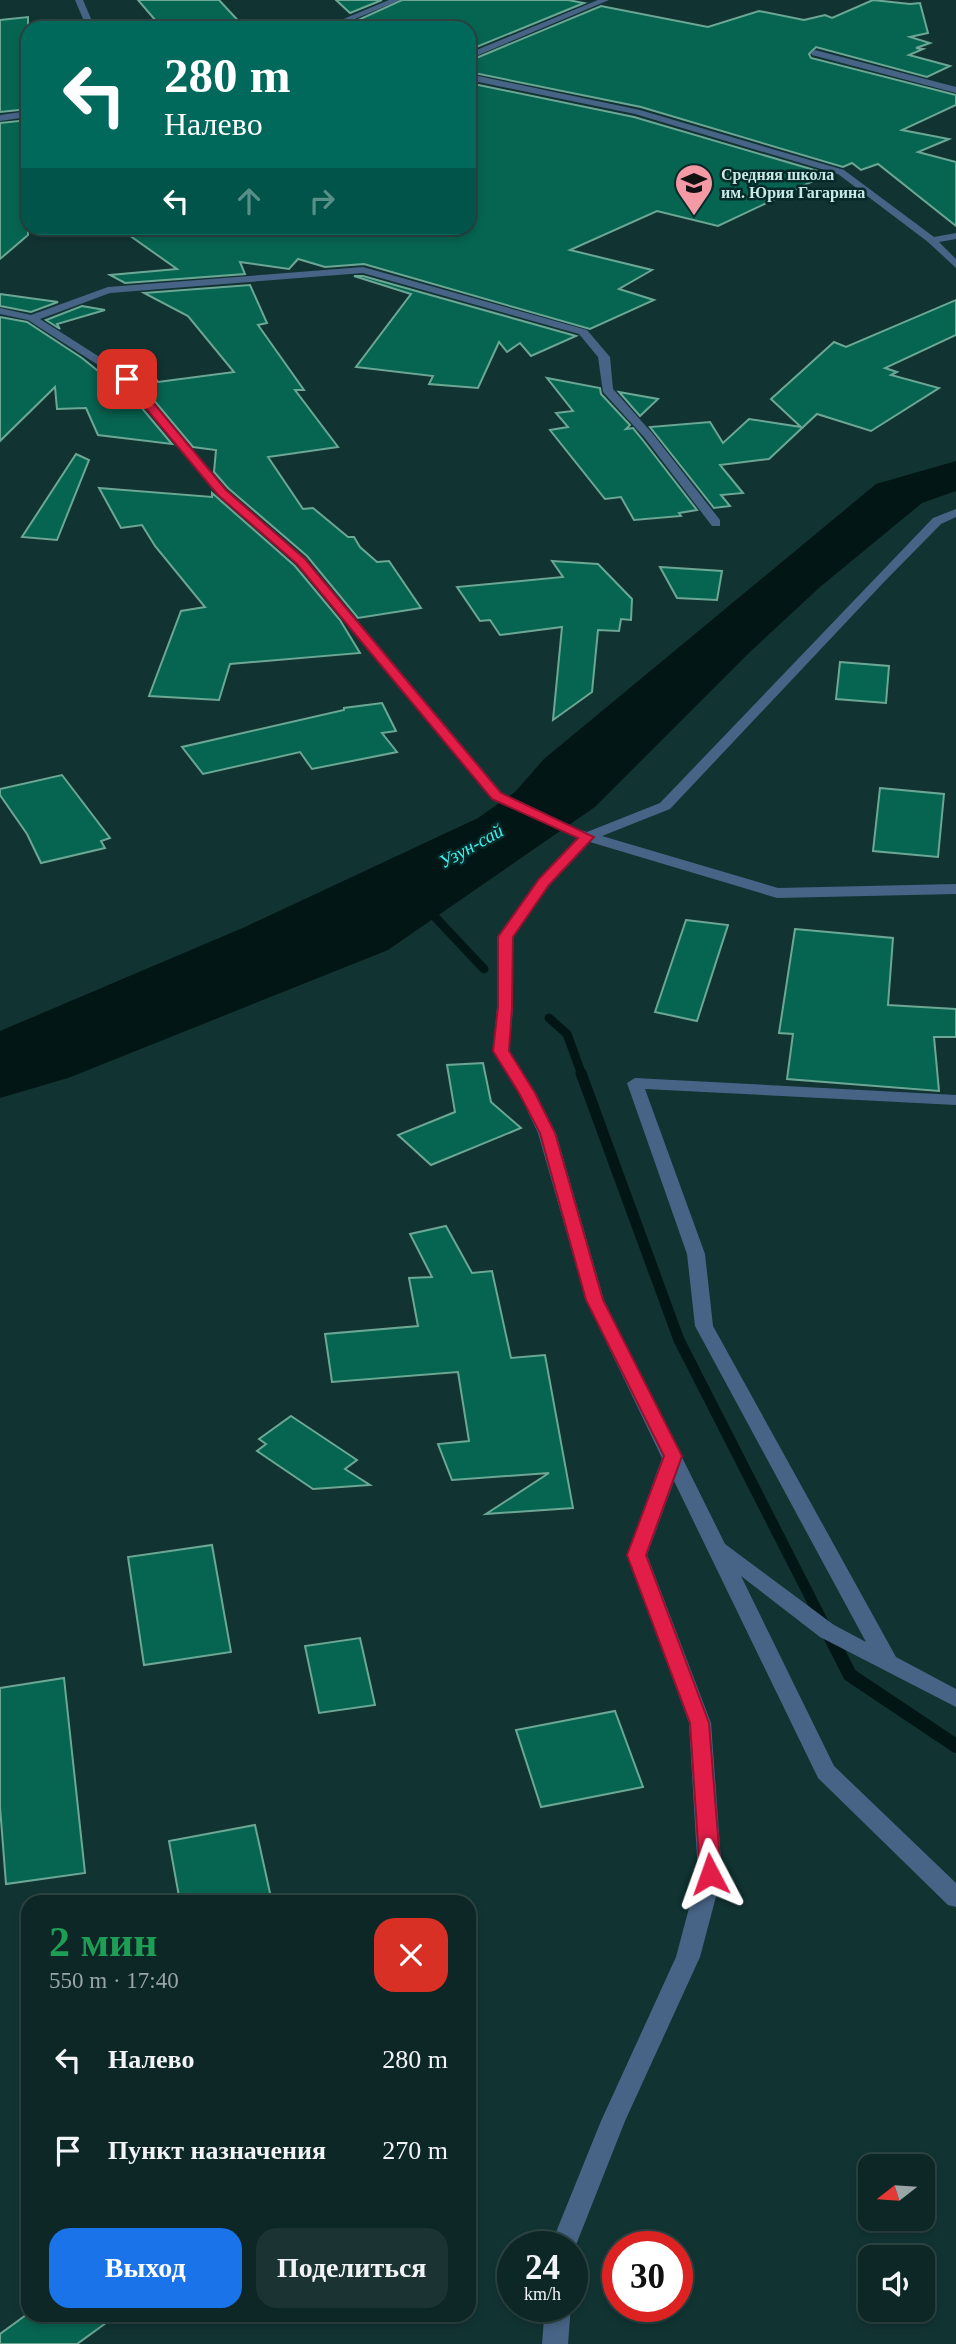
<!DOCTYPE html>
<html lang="ru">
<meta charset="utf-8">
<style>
:root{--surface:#0d2726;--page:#1b3332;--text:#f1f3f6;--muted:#9aa5a7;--line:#2d4443;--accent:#1a73e8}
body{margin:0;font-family:"Times New Roman",serif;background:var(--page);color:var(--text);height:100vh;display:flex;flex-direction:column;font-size:26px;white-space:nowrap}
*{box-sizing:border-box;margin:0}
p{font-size:23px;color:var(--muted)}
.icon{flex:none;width:38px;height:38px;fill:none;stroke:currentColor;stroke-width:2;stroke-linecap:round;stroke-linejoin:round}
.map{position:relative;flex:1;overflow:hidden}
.sheet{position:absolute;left:21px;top:1895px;width:455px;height:427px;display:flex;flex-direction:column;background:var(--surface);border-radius:21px;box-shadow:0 4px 10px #0003,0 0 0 2px var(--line)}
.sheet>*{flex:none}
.guide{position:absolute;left:21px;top:21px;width:455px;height:214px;border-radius:21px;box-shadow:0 4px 10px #0003,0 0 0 2px var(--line);background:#00695c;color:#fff;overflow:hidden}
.needle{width:46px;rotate:253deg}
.tools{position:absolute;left:858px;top:2154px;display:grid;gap:14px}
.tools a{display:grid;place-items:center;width:77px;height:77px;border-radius:14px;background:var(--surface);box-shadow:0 4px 10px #0003,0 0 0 2px var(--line);font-size:35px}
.speed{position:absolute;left:497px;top:2231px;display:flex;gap:14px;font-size:35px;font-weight:700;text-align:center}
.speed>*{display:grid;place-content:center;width:91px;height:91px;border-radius:50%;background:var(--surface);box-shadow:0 4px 10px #0003,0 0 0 2px var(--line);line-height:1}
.speed small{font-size:18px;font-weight:400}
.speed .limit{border:10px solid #d22;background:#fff;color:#111}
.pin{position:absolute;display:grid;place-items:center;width:60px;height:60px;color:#fff;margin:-30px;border-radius:14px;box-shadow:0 4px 10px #0006}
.me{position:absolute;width:77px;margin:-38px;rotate:356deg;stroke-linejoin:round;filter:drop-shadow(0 0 5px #0008)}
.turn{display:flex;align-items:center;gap:24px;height:147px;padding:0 28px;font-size:32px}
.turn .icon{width:91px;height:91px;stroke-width:2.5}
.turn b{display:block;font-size:49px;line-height:60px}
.lanes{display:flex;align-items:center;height:66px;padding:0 28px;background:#0003;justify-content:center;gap:35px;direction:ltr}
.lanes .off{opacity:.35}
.round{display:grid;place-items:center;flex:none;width:74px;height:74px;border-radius:21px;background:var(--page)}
.head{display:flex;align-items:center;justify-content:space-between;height:119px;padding:0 28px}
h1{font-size:42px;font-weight:700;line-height:52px;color:#1e9e55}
.primary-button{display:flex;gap:14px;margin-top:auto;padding:14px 28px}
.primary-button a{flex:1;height:80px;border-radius:21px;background:var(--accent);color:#fff;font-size:28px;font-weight:700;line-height:80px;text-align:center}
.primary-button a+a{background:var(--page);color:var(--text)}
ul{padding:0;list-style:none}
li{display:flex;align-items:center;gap:21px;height:91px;padding:0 28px}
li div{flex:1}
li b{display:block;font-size:26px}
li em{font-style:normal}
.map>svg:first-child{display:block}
.water{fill:#021616}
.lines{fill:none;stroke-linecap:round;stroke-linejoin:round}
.stream-far2{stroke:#021616;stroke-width:9}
.stream-far1{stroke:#021616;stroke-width:11}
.stream{stroke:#021616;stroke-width:14}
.building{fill:#066551;stroke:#6ca795;stroke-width:2}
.minor{fill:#476486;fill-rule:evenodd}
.route{fill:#e11d48;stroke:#92132f;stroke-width:2}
.labels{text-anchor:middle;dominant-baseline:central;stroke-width:5;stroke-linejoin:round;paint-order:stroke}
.far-poi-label{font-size:16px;font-weight:bold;fill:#c9e9e7;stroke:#052a29;text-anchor:start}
.water-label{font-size:19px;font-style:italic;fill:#3ff1ee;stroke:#052a29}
</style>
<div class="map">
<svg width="956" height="2344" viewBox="0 0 956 2344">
<rect width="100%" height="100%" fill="#113433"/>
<polygon class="water" points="956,461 956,491 922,503 820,587 750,652 595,807 388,950 68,1078 0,1098 0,1031 245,927 478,818 515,792 544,759 876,484"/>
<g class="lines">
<g class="stream-far2">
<polyline points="424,910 435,917 484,969"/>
<polyline points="549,1018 567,1034 582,1075"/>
</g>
<polyline class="stream-far1" points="581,1073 679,1340 830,1636"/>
<polyline class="stream" points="829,1634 850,1675 956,1746"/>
</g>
<g class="building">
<polygon points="138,0 219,0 245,28 162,28"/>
<polygon points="336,0 382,0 350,13"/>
<polygon points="402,0 568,0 584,3 469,50 469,28 366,28 358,20"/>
<polygon points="873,0 910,4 920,3 928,33 910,37 930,43 916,48 923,49 909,55 950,66 927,77 816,47 809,54 811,58 956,95 956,105 902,130 949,139 918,152 956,162 956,226 878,164 861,170 852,163 843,167 641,107 469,72 469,61 601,6 708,27 759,11 804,20 825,15 832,18"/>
<polygon points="28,17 28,109 0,112 0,20"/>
<polygon points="469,83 634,117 828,174 718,226 657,211 570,250 652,270 619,289 654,300 590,329 364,264 325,267 298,259 289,269 240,262 245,274 125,283 110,275 177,269 119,228 469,228"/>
<polygon points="28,120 28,235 0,259 0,123"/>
<polygon points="354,276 363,276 576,336 531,356 520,343 507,352 499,342 478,388 429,384 433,376 356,367 411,294"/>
<polygon points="250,285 267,323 258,325 304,390 295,390 338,447 268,457 303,509 313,508 348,537 354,537 360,547 377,562 389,561 421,608 358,618 307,556 228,488 214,472 216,450 193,447 136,379 154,376 158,382 234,372 188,316 144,293"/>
<polygon points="0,294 58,302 31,312 0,306"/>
<polygon points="956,300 956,335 885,368 897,372 891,375 939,388 871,431 817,414 769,459 720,465 743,493 721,495 730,506 714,508 650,427 710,422 723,443 749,419 801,427 771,399 834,342 846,347"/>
<polygon points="82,306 105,310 57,324 60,329 46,320"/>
<polygon points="0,317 27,322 82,358 103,375 108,383 121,383 172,444 98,435 86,408 57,409 55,387 0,441"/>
<polygon points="547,378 600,388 601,394 630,425 626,429 633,428 642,439 697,510 679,513 681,516 634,520 621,497 605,499 550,430 568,427 556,413 573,411"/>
<polygon points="619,392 658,399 640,416"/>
<polygon points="76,454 89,460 57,540 22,537"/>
<polygon points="99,488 212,497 212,493 295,566 340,620 360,653 230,664 219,700 149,696 181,611 205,607 155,546 142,525 121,528"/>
<polygon points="552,561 598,564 632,599 631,620 621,619 619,631 598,630 592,692 553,720 562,627 500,635 490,620 480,621 457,587 563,577"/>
<polygon points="660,567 722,571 717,600 677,598"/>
<polygon points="840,662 889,666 886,703 836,699"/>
<polygon points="382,703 396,731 382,733 397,752 312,769 300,752 203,774 182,747 344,710 344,708"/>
<polygon points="62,775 110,838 101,841 105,848 41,863 27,834 0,795 0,789"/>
<polygon points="880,788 944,794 938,857 873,851"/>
<polygon points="686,920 728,925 697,1021 655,1012"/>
<polygon points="795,929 893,938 888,1005 956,1009 956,1037 934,1037 939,1091 787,1079 793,1034 779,1033"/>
<polygon points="483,1063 491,1102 521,1128 431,1165 398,1135 455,1112 447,1065"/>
<polygon points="446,1226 472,1273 492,1271 511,1358 545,1355 573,1508 486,1514 549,1473 452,1480 438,1444 469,1441 458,1372 332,1382 325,1334 418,1326 409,1278 432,1277 410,1234"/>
<polygon points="291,1416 357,1460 345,1469 370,1485 313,1489 257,1451 266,1444 259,1439"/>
<polygon points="212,1545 231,1652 144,1665 128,1557"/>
<polygon points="360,1638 375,1705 319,1713 305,1646"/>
<polygon points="64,1678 85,1873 6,1884 0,1807 0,1688"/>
<polygon points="615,1711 643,1787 541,1807 516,1730"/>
<polygon points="255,1825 272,1902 180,1902 169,1841"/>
<polygon points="26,2315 117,2315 77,2344 0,2344 0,2334"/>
</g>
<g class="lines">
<g class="minor">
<polygon points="75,0 83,0 95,28 87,28"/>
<polygon points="389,0 400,0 350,21 355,28 347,28 341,20"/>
<polygon points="598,0 609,0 469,59 469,53"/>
<polygon points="815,50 956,87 956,93 812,55 811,53"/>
<polygon points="469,74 640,110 844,170 934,237 956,233 956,239 939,242 956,259 956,268 928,242 838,174 635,114 469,80"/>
<polygon points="28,111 28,117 0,121 0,115"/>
<polygon points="363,267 587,330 610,357 613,389 652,433 720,520 720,526 712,526 644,437 603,392 598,357 579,334 363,273 110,293 40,319 131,377 226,490 305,558 502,793 577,829 587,832 660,803 933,518 956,509 956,517 941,524 884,582 670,809 602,836 778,888 956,884 956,894 777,898 590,842 549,885 513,937 513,1008 509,1051 535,1093 556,1133 604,1300 725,1544 834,1625 866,1642 695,1326 687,1254 627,1083 635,1078 956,1095 956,1105 645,1089 705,1254 713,1326 896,1657 956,1689 956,1707 820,1637 741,1576 834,1766 956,1883 956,1907 948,1905 818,1778 674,1481 647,1555 711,1723 722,1874 700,1957 625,2121 572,2255 572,2247 550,2247 601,2121 676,1957 698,1874 689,1723 627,1555 662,1458 586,1300 538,1133 519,1093 493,1051 497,1008 497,937 539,879 577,838 492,799 297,564 218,496 123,381 28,320 0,314 0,308 31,315 108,287"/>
<polygon points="545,2306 571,2306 568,2344 542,2344"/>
</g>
</g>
<polygon class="route" points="123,376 131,376 226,490 305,559 501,793 594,837 549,885 513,937 512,1007 509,1051 535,1093 555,1133 603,1300 682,1456 646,1555 709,1723 721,1874 718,1880 710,1883 703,1880 700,1874 690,1723 627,1555 664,1456 586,1300 540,1133 519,1093 493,1051 498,1007 498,937 539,879 578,838 492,799 297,564 218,495 123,381"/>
<defs>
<symbol id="school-pin" viewBox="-11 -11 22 30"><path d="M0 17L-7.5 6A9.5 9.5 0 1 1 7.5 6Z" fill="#f49aa4" stroke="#052a29"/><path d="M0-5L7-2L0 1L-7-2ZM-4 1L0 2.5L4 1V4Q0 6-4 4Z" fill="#111"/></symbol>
</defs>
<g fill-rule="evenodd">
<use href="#school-pin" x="672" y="161" width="44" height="60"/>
</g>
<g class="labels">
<g class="far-poi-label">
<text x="721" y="174">Средняя школа<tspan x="721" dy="18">им. Юрия Гагарина</tspan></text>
</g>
<g class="water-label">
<text transform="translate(471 846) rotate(-29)">Узун-сай</text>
</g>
</g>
</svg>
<div class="tools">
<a><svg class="needle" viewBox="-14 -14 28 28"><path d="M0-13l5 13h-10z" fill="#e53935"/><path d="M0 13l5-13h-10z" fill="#9aa5a7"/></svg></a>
<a><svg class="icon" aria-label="sound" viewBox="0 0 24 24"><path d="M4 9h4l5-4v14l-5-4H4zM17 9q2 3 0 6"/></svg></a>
</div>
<div class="speed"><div>24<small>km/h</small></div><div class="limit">30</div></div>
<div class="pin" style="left:127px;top:379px;background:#d93025"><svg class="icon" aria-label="arrive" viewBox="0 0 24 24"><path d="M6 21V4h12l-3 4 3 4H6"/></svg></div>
<svg class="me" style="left:710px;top:1874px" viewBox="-20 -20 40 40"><path d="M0-17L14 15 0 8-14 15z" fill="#e11d48" stroke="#fff" stroke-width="4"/></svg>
<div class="guide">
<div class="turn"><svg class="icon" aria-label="left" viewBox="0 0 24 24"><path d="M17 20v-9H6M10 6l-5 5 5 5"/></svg><div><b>280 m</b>Налево</div></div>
<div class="lanes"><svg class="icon" aria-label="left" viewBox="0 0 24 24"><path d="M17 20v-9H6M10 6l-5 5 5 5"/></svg><svg class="icon off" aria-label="ahead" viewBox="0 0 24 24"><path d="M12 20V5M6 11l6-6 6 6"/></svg><svg class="icon off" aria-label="right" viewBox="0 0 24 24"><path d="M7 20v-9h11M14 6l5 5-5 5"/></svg></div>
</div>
<section class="sheet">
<div class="head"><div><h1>2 мин</h1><p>550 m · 17:40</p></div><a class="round" style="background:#d93025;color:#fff"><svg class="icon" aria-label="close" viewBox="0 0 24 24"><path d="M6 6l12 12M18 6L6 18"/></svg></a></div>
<ul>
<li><svg class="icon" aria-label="left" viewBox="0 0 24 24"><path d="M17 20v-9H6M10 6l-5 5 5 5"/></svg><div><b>Налево</b></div><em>280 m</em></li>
<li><svg class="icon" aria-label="arrive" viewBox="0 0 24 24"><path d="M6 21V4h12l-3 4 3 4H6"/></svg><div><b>Пункт назначения</b></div><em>270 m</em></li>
</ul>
<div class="primary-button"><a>Выход</a><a>Поделиться</a></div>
</section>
</div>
